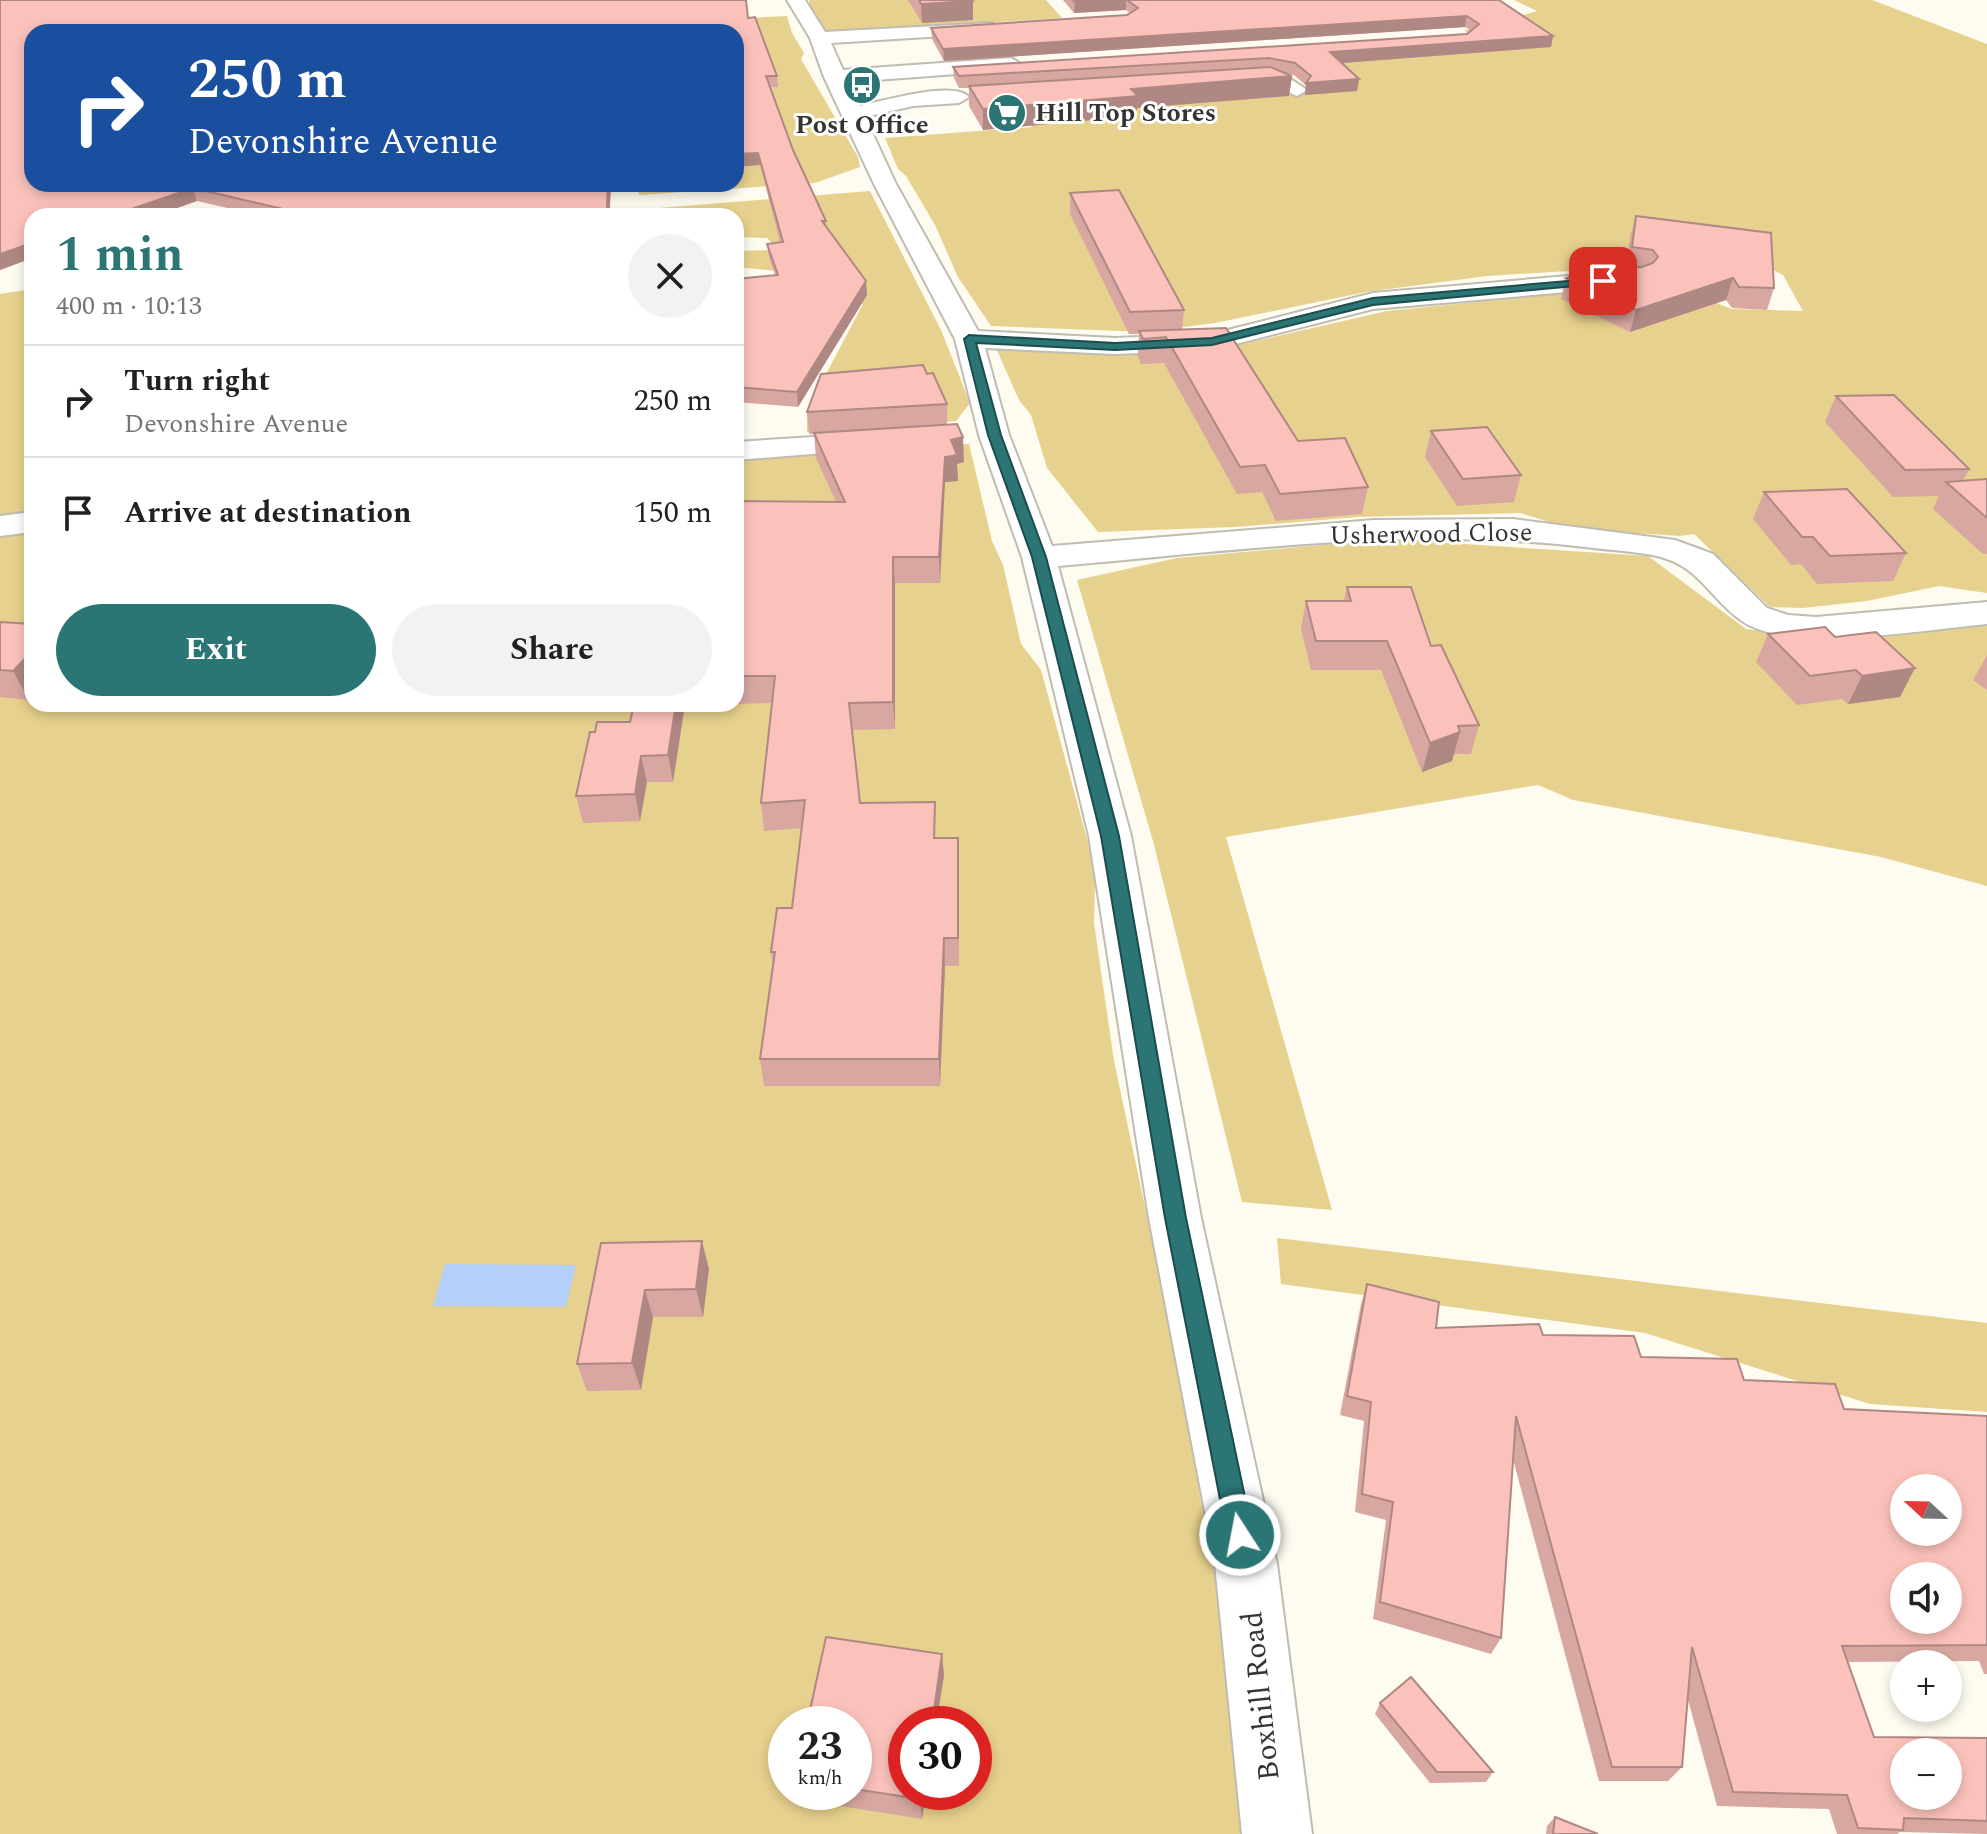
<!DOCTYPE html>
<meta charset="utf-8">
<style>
:root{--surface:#fff;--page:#f2f2f2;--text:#202124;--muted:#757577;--line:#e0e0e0;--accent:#2b7575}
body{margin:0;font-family:Spectral,serif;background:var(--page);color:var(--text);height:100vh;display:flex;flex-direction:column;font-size:30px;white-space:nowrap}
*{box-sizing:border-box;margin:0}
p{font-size:26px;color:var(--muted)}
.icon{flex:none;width:44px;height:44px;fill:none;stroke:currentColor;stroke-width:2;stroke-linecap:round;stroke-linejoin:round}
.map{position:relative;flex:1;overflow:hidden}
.details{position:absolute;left:24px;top:208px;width:720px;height:504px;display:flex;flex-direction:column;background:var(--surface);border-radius:24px;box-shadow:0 4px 12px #0003}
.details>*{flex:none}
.banner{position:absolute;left:24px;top:24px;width:720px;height:168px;border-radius:24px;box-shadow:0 4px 12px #0003;background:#1a4fa0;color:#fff;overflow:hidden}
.needle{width:52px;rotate:292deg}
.tools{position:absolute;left:1890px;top:1474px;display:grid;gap:16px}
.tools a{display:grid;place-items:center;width:72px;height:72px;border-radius:50%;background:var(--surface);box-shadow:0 4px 12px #0003;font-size:40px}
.speed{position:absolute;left:768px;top:1706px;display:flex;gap:16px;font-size:40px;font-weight:700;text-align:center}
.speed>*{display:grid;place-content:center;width:104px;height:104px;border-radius:50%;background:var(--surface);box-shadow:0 4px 12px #0003;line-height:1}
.speed small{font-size:20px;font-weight:400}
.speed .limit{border:12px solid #d22;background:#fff;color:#111}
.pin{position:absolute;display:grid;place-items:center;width:68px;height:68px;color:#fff;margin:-34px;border-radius:16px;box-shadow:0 4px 12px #0006}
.me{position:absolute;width:88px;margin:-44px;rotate:349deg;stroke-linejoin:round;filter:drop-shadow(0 0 6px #0008)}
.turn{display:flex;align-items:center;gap:28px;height:168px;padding:0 32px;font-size:36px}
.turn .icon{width:104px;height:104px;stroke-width:2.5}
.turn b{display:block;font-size:56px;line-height:68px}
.round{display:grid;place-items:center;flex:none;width:84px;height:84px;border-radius:42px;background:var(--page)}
.summary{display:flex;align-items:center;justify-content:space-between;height:136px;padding:0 32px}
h1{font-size:48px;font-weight:700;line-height:60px;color:var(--accent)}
.primary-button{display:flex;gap:16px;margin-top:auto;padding:16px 32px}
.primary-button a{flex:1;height:92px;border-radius:48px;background:var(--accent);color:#fff;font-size:32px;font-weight:700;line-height:92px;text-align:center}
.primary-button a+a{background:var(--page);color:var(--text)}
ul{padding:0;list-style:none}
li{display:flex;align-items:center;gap:24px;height:112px;padding:0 32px;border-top:2px solid var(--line)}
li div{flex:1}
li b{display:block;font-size:30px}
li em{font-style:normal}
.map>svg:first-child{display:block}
.green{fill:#e7d18e;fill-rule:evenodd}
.water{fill:#b4d0fa}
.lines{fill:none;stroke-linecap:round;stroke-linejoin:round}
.street-casing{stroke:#bfbcb2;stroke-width:4}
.street{fill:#fff;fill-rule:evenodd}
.wall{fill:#d8a7a1}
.shaded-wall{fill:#b08883}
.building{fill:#fbc2bb;stroke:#b08883;stroke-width:2;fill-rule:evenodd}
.route{fill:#2b7575;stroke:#1c4c4c;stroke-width:2}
.labels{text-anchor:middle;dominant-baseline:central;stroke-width:6;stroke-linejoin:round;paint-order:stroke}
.far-poi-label{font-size:26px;font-weight:bold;fill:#353430;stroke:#fff;text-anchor:start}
.far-street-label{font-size:26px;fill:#353430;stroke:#fff}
.street-label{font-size:30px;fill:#353430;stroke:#fff}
</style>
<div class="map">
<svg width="1987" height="1834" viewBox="0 0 1987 1834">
<rect width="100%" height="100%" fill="#fefbf0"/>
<g class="green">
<polygon points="809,0 1046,0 1062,18 827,33 811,9"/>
<polygon points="1514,0 1872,0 1987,44 1987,593 1939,586 1867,601 1803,608 1770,607 1694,534 1680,536 1572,529 1520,513 1358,517 1235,527 1098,532 1047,468 1031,415 1019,400 996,348 1137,353 1229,347 1387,311 1591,290 1701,297 1732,309 1803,311 1783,275 1769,268 1622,265 1585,270 1487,276 1366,292 1215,323 1146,332 991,326 958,277 935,225 906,176 898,169 885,138 1032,127 1014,96 1313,92 1293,74 970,92 958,70 1473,38 1464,30 1520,26 1517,17 1537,11"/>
<polygon points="787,16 792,33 804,53 801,59 858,157 860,167 815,183 639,195 637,184 736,184 736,32 695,21"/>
<polygon points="870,191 941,330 970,403 956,421 807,432 807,410 863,304 795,295 789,272 736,267 736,251 769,250 775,246 767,238 736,237 736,216 648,216 646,209"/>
<polygon points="32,289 32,514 0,517 0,294"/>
<path d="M 969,444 L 992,541 L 1003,565 L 1021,644 L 1041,670 L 1089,846 L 1095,882 L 1094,923 L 1114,1061 L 1162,1287 L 1217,1589 L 1242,1834 L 0,1834 L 0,533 L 32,530 L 32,704 L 736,704 L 736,459 ZM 786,1724 L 854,1724 L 854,1792 L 786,1792 ZM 906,1724 L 974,1724 L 974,1792 L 906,1792 Z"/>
<polygon points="1388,539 1648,556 1746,629 1820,639 1987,625 1987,886 1881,857 1573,800 1538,785 1226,837 1332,1210 1242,1202 1153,841 1077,580 1177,558"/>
<polygon points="1277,1238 1987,1323 1987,1412 1870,1404 1645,1333 1281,1284"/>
</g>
<polygon class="water" points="445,1264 576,1265 566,1307 433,1306"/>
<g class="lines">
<defs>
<g id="street">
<path d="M 787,0 L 805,0 L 825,32 L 992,23 L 1001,28 L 992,33 L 831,43 L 843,70 L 1011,58 L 1021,64 L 1011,70 L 849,82 L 860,106 C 882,101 954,80 969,97 L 959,103 L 913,106 L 865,117 L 896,184 L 978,331 L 1115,338 L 1212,334 L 1373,293 L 1625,271 L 1634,274 L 1638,279 L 1634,284 L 1625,287 L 1373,309 L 1212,350 L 1115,354 L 985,348 L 1009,435 L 1052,546 L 1374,520 L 1513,519 L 1675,540 L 1713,554 L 1767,608 L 1788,615 L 1816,617 L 1987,602 L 1987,624 C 1930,629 1787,654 1742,621 C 1709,598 1700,566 1657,556 C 1634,551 1608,550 1585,547 C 1410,526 1233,551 1058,566 L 1131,836 L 1201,1218 L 1277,1564 L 1312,1834 L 1242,1834 L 1215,1564 L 1149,1218 L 1089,836 L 1022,557 L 979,435 L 955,339 L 874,184 L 824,77 L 810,38 Z"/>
<polygon points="1266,73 1289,78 1307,90 1297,96 1273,85 1231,86 1221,80 1231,74"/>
<polygon points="876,433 887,436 891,442 887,448 736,460 736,442"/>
<polygon points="32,512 32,532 0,536 0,516"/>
</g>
</defs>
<use href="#street" class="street-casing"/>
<use href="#street" class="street"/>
</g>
<g class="wall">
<polygon points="0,0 748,18 777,76 778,87 770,87 793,150 826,221 826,226 867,295 798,407 736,402 736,279 775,275 769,257 767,244 780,242 760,165 736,32 32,32 611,184 610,210 616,216 262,216 197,201 154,216 32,216 32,258 0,270"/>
<polygon points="908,0 972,0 973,20 922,23"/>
<polygon points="1063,0 1499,0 1553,36 1551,47 1341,63 1359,79 1357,91 1305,95 1306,85 1294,75 1281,72 1292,76 1289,96 1137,108 1136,116 983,130 969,106 969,88 959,88 954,78 953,67 1467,34 1471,31 1465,27 944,61 932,39 931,28 1127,15 1130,13 1126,10 1074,13"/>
<polygon points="1070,193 1184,310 1182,330 1298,441 1368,487 1362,514 1276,521 1262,492 1237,494 1164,363 1141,364 1138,356 1139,334 1129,334 1070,214"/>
<polygon points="1636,216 1774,288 1767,310 1732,308 1726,300 1630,332 1561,299 1566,278 1630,268 1626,268 1630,237"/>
<polygon points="927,374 947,404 947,425 964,462 957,464 958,481 945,482 940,583 895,583 895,729 852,730 860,803 936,838 959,866 959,966 945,966 940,1086 764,1086 760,1059 773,968 771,952 792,908 802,828 764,831 761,803 772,703 736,704 736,501 836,502 816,458 814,434 809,434 807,412"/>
<polygon points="1836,396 1969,469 1963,481 1987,479 1987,554 1983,554 1933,509 1939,496 1893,497 1825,422"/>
<polygon points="1431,431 1521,475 1514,502 1457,506 1425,457"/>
<polygon points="1764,492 1906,553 1893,581 1817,584 1801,564 1791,565 1753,519"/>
<polygon points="1347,587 1431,646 1479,725 1471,754 1454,754 1452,761 1422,772 1381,670 1311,670 1301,629 1306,601 1344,601"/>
<polygon points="0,622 32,624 32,696 29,700 0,697"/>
<polygon points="1825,627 1900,697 1848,704 1842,699 1797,705 1756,662 1768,634"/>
<polygon points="1987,655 1987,690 1973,680"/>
<polygon points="685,704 673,782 647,782 640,821 583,823 576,796 595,732"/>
<polygon points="601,1243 709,1269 703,1317 653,1317 641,1390 587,1391 577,1364"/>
<polygon points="1367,1284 1436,1328 1543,1335 1744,1380 1844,1409 1987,1416 1987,1674 1984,1674 1979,1661 1847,1662 1874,1737 1987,1738 1987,1834 1900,1832 1897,1834 1837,1834 1829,1809 1717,1806 1688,1700 1682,1767 1668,1781 1599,1781 1513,1459 1501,1638 1491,1654 1373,1619 1386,1520 1355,1512 1364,1421 1340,1415 1361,1304"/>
<polygon points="942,1654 944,1676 936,1724 906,1724 926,1792 922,1819 802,1800 799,1792 854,1792 854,1724"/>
<polygon points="1380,1703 1493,1772 1486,1782 1430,1783 1375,1714"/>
<polygon points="1555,1817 1598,1834 1546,1834 1547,1826"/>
</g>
<g class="shaded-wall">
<polygon points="1114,0 1126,0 1126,10 1074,13 1075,2"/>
<polygon points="973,1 973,20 922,23 921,4"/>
<polygon points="1467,16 1465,27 944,61 943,49"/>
<polygon points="1553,36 1551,47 1329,64 1330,52"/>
<polygon points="1292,76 1289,96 1137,108 1136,116 983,130 983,109 1131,89"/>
<polygon points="1359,79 1357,91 1305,95 1306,83"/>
<polygon points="758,153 760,165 736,167 736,154"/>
<polygon points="608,184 611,184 609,216 607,207"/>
<polygon points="193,188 197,201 154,216 111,216"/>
<polygon points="32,243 32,258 0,270 0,254"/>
<polygon points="1733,278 1726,300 1630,332 1636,310"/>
<polygon points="866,281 867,295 798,407 797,392"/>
<polygon points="963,437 964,462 957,464 958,481 945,482 940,583 939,557 945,457 951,440"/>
<polygon points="893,557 895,583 895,729 893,702"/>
<polygon points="32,651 32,696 29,700 13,671"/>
<polygon points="1915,668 1900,697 1848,704 1862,676"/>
<polygon points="676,704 685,704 673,782 668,755"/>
<polygon points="1460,732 1452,761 1422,772 1430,743"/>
<polygon points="641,756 647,782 640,821 635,794"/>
<polygon points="944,938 945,966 940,1086 939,1059"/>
<polygon points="702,1241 709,1269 703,1317 696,1289"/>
<polygon points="645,1290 653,1317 641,1390 632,1363"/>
<polygon points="942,1654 944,1676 936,1724 932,1724"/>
<polygon points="921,1792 926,1792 922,1819 920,1799"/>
</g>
<g class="building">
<polygon points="0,0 746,0 748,18 755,17 777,76 766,76 793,150 826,221 822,221 866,281 797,392 736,387 736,279 778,275 767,244 783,242 758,153 736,154 736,32 32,32 32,184 608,184 607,207 616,216 313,216 193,188 111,216 32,216 32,243 0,254"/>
<polygon points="919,0 972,0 973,1 921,4"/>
<polygon points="1073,0 1114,0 1075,2"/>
<polygon points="1127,0 1499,0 1553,36 1330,52 1359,79 1306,83 1311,76 1295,63 1269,58 959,76 953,67 1467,34 1479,24 1467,16 943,49 931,28 1127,15 1138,8"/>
<polygon points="1270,67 1292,76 1131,89 1138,96 983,109 969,86"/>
<polygon points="1119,190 1184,310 1130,312 1070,193"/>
<polygon points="1636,216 1771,233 1774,288 1739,287 1733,278 1636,310 1566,278 1583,272 1642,267 1653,263 1658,257 1653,250 1632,247"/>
<polygon points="1226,328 1298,441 1345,438 1368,487 1280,494 1265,465 1240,467 1166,337 1143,339 1139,331"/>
<polygon points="923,365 927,374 933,373 947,404 807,412 821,374"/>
<polygon points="1894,395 1969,469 1905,470 1836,396"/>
<polygon points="957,424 963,437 951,440 957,455 945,457 939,557 893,557 893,702 849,703 860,803 935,802 934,838 958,838 958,938 944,938 939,1059 760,1059 775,952 771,952 777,908 792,908 805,800 761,803 775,676 736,676 736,501 845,502 814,433"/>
<polygon points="1487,427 1521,475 1463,479 1431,431"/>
<polygon points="1987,479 1987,518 1946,482"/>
<polygon points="1847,489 1906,553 1830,556 1813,537 1802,537 1764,492"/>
<polygon points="1347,587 1411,587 1431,646 1441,645 1479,725 1458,726 1460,732 1430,743 1387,641 1316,641 1306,601 1351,601"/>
<polygon points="0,622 32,624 32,651 13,671 0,670"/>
<polygon points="1825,627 1835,637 1876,632 1915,668 1862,676 1856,670 1810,676 1768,634"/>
<polygon points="634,704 676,704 668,755 641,756 635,794 576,796 590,732 595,732 597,722 630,722"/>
<polygon points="702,1241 696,1289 645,1290 632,1363 577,1364 601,1243"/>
<path d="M 1367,1284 L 1439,1302 L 1436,1328 L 1539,1324 L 1543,1335 L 1634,1336 L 1641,1357 L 1737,1359 L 1744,1380 L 1835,1384 L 1844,1409 L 1987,1416 L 1987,1645 L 1842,1646 L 1874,1737 L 1987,1738 L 1987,1821 L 1904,1818 L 1903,1830 L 1858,1828 L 1847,1795 L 1733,1792 L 1692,1647 L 1682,1767 L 1612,1767 L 1516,1416 L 1501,1638 L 1380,1602 L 1393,1502 L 1362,1494 L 1371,1402 L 1347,1396 ZM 1904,1488 L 1948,1488 L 1948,1532 L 1904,1532 ZM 1904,1576 L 1948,1576 L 1948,1620 L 1904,1620 ZM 1904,1752 L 1948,1752 L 1948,1796 L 1904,1796 Z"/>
<polygon points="826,1637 942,1654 932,1724 906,1724 906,1792 921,1792 920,1799 854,1789 854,1724 807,1724"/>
<polygon points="1411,1677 1493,1772 1437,1772 1380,1703"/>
<polygon points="1555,1817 1598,1834 1553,1834"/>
</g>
<polygon class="route" points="1603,278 1607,279 1607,283 1373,305 1212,345 1115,350 976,343 1001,435 1046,557 1119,836 1186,1218 1253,1535 1249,1544 1240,1548 1231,1544 1227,1535 1165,1218 1101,836 1032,557 988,435 964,339 969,335 1115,343 1212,338 1373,298"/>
<defs>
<symbol id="bus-disc" viewBox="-11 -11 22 22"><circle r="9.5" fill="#2b7575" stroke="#fff"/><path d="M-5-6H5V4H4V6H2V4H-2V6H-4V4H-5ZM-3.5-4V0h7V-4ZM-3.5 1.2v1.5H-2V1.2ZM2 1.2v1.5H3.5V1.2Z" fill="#fff"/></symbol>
<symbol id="supermarket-disc" viewBox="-11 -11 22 22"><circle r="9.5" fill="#2b7575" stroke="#fff"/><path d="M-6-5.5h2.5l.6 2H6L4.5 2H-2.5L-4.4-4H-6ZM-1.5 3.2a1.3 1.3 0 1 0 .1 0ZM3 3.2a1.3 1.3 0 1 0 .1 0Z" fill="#fff"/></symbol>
</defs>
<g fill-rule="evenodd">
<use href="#bus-disc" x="840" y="63" width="44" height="44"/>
<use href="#supermarket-disc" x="985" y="91" width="44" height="44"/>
</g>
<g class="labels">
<g class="far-poi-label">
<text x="1035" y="113">Hill Top Stores</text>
<text x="862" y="125" text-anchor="middle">Post Office</text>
</g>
<g class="far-street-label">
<text transform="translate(1431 534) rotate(-1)">Usherwood Close</text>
</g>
<g class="street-label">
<text transform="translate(1261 1696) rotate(-96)">Boxhill Road</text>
</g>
</g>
</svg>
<div class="tools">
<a><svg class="needle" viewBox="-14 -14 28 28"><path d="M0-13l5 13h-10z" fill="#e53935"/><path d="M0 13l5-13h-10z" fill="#757577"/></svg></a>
<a><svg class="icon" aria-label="sound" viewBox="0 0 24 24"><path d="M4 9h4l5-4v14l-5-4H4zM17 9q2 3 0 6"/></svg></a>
<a>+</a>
<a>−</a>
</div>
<div class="speed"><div>23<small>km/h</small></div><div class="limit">30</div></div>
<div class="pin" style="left:1603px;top:281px;background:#d93025"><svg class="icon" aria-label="arrive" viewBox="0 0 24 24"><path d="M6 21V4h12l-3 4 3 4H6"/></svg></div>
<svg class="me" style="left:1240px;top:1535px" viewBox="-20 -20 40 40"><circle r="17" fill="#2b7575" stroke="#fff" stroke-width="3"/><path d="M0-11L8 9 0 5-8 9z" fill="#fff"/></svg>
<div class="banner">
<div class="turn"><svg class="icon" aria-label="right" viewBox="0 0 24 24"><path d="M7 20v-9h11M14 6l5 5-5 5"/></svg><div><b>250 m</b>Devonshire Avenue</div></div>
</div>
<section class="details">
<div class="summary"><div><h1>1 min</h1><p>400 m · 10:13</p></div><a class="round"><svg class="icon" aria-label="close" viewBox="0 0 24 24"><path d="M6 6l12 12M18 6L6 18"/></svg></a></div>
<ul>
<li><svg class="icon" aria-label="right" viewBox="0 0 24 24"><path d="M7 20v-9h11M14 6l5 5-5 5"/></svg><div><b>Turn right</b><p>Devonshire Avenue</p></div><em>250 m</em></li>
<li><svg class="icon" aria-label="arrive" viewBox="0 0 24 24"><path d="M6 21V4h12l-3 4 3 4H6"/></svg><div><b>Arrive at destination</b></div><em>150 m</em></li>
</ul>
<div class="primary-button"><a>Exit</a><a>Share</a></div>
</section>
</div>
